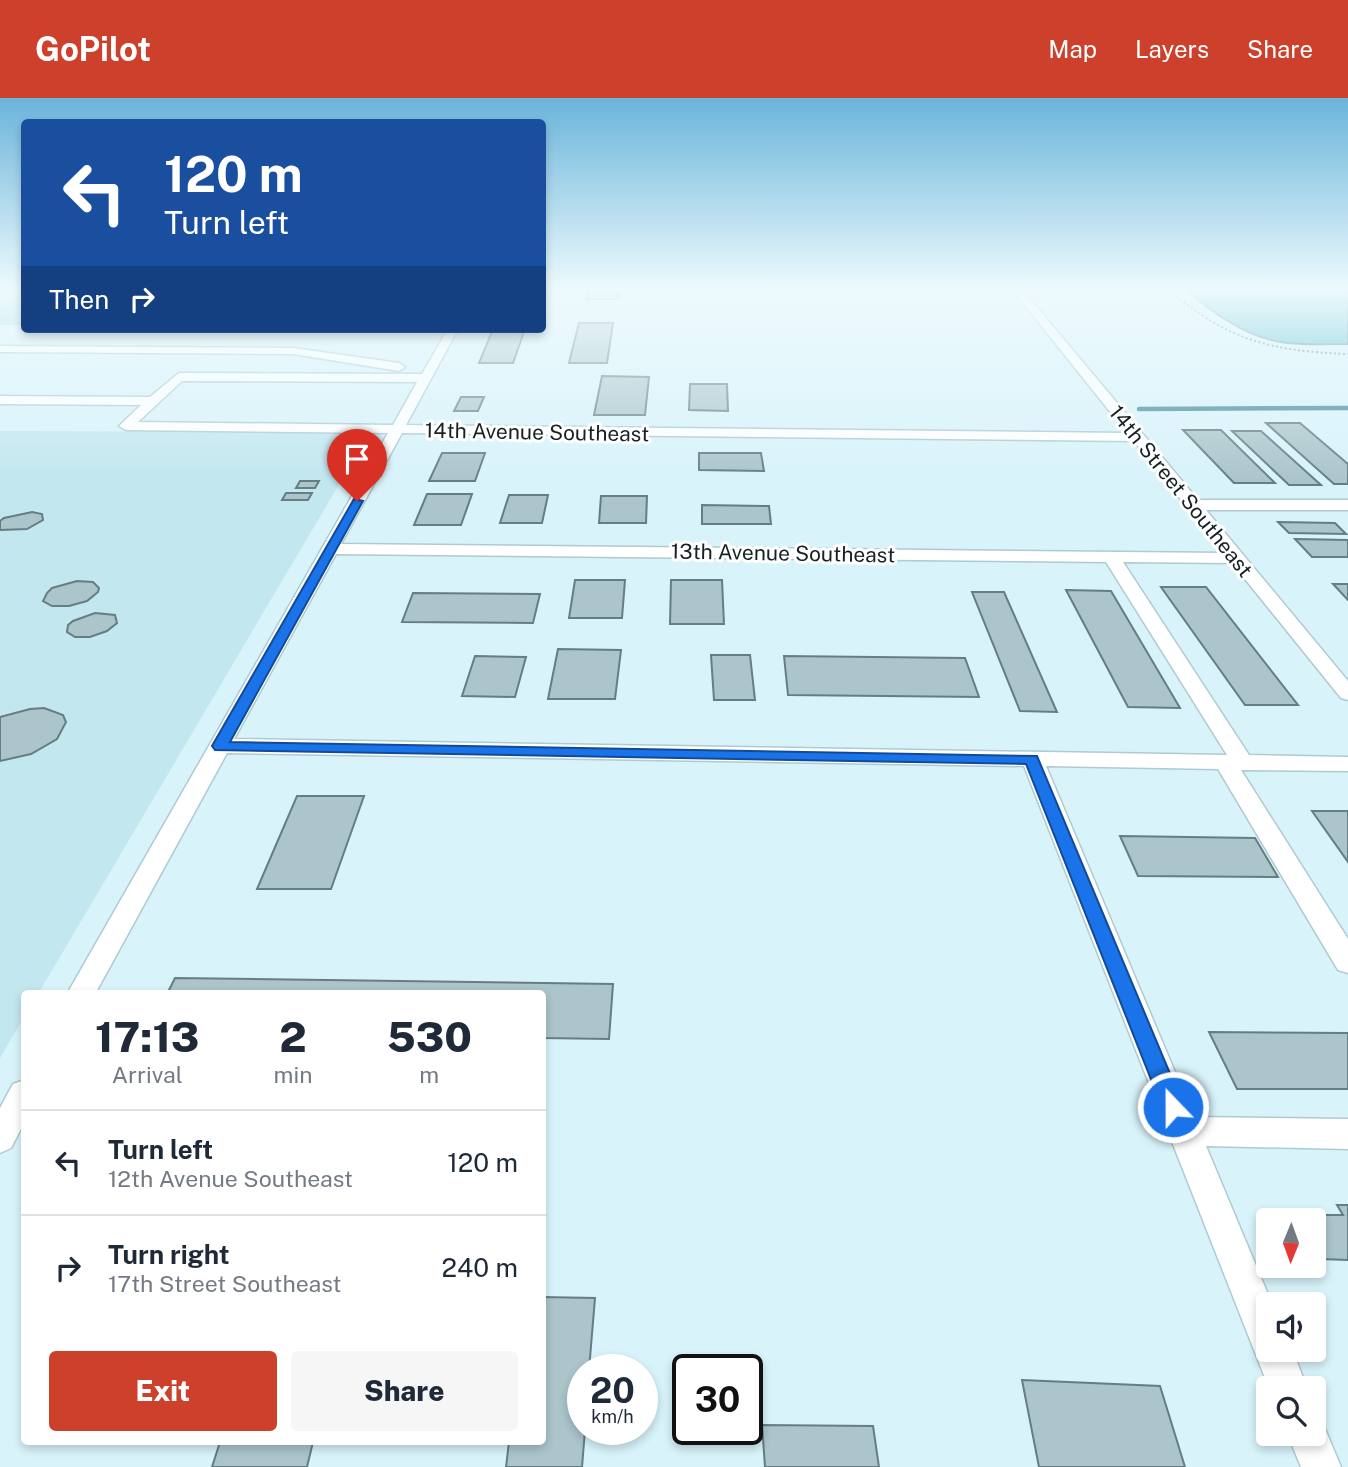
<!DOCTYPE html>
<style>
:root{--surface:#fff;--page:#f6f6f7;--text:#1f2937;--muted:#747a83;--line:#e0e1e3;--accent:#cd412c}
body{margin:0;font-family:"Public Sans",sans-serif;background:var(--page);color:var(--text);height:100vh;display:flex;flex-direction:column;font-size:26px;white-space:nowrap}
*{box-sizing:border-box;margin:0}
p{font-size:23px;color:var(--muted)}
.icon{flex:none;width:38px;height:38px;fill:none;stroke:currentColor;stroke-width:2;stroke-linecap:round;stroke-linejoin:round}
.map{position:relative;flex:1;overflow:hidden}
.panel{position:absolute;left:21px;top:892px;width:525px;height:455px;display:flex;flex-direction:column;background:var(--surface);border-radius:7px;box-shadow:0 4px 10px #0003}
.panel>*{flex:none}
.banner{position:absolute;left:21px;top:21px;width:525px;height:214px;border-radius:7px;box-shadow:0 4px 10px #0003;background:#1a4fa0;color:#fff;overflow:hidden}
.needle{width:46px;rotate:181deg}
.controls{position:absolute;left:1256px;top:1110px;display:grid;gap:14px}
.controls a{display:grid;place-items:center;width:70px;height:70px;border-radius:7px;background:var(--surface);box-shadow:0 4px 10px #0003;font-size:35px}
.speed{position:absolute;left:567px;top:1256px;display:flex;gap:14px;font-size:35px;font-weight:700;text-align:center}
.speed>*{display:grid;place-content:center;width:91px;height:91px;border-radius:50%;background:var(--surface);box-shadow:0 4px 10px #0003;line-height:1}
.speed small{font-size:18px;font-weight:400}
.speed .limit{border:4px solid #111;border-radius:10px;background:#fff;color:#111}
.pin{position:absolute;display:grid;place-items:center;width:60px;height:60px;color:#fff;margin:-72px -30px;border-radius:50% 50% 50% 0;rotate:-45deg;box-shadow:0 0 7px #0007}
.pin .icon{rotate:45deg}
.me{position:absolute;width:77px;margin:-38px;rotate:338deg;stroke-linejoin:round;filter:drop-shadow(0 0 5px #0008)}
.turn{display:flex;align-items:center;gap:24px;height:147px;padding:0 28px;font-size:32px}
.turn .icon{width:91px;height:91px;stroke-width:2.5}
.turn b{display:block;font-size:49px;line-height:60px}
.then{display:flex;align-items:center;height:66px;padding:0 28px;background:#0003;gap:14px;font-size:26px}
.eta{display:flex;justify-content:space-evenly;align-items:center;height:119px;text-align:center}
.eta b{font-size:42px;font-weight:800;line-height:49px}
.action{display:flex;gap:14px;margin-top:auto;padding:14px 28px}
.action a{flex:1;height:80px;border-radius:7px;background:var(--accent);color:#fff;font-size:28px;font-weight:800;line-height:80px;text-align:center}
.action a+a{background:var(--page);color:var(--text)}
ul{padding:0;list-style:none}
li{display:flex;align-items:center;gap:21px;height:105px;padding:0 28px;border-top:2px solid var(--line)}
li div{flex:1}
li b{display:block;font-size:26px}
li em{font-style:normal}
header{display:flex;align-items:center;gap:42px;box-sizing:border-box;height:98px;padding:0 35px;background:var(--accent);color:#fff}
header strong{font-size:33px}
nav{display:flex;gap:38px;margin-inline-start:auto;font-size:24px}
.map>svg:first-child{display:block}
.built{fill:#c3e7ef}
.green{fill:#9fd8e4}
.water{fill:#4db4c8;stroke:#3d8896;stroke-width:2}
.lines{fill:none;stroke-linecap:round;stroke-linejoin:round}
.stream{stroke:#3d8896;stroke-width:4.5}
.building{fill:#abc5cb;stroke:#657e84;stroke-width:2}
.minor-casing{stroke:#afcad0;stroke-width:3}
.path{stroke:#6e8084;stroke-width:2;stroke-dasharray:2 2.5;stroke-linecap:butt}
.minor{fill:#fff;fill-rule:evenodd}
.route{fill:#1a73e8;stroke:#114b97;stroke-width:2}
.labels{text-anchor:middle;dominant-baseline:central;stroke-width:6;stroke-linejoin:round;paint-order:stroke}
.far-street-label{font-size:21px;fill:#172123;stroke:#fff}
</style>
<header>
<strong>GoPilot</strong>
<nav><a>Map</a><a>Layers</a><a>Share</a></nav>
</header>
<div class="map">
<svg width="1348" height="1369" viewBox="0 0 1348 1369">
<rect width="100%" height="100%" fill="#d8f3fa"/>
<polygon class="built" points="0,333 370,334 38,896 24,896 24,919 0,960"/>
<rect class="green" x="0" y="190" width="24" height="37"/>
<path class="water" d="M 1185,190 L 1348,190 L 1348,246 C 1328,246 1308,247 1288,245 C 1251,242 1211,215 1185,190 Z"/>
<g class="lines">
<polyline class="stream" points="1139,311 1348,310"/>
</g>
<g class="building">
<polygon points="588,190 620,190 618,201 586,201"/>
<polygon points="579,225 613,225 607,265 569,265"/>
<polygon points="493,231 525,231 513,265 479,265"/>
<polygon points="602,278 649,279 645,317 594,317"/>
<polygon points="690,286 727,286 728,313 689,312"/>
<polygon points="461,299 484,299 478,313 454,313"/>
<polygon points="1266,325 1300,325 1348,366 1348,386 1334,386"/>
<polygon points="1183,332 1221,332 1275,385 1234,385"/>
<polygon points="1232,333 1261,333 1321,387 1289,387"/>
<polygon points="442,355 485,355 475,383 429,383"/>
<polygon points="699,355 761,355 764,373 699,372"/>
<polygon points="300,383 319,383 315,390 296,390"/>
<polygon points="286,395 312,395 308,402 282,402"/>
<polygon points="427,396 472,396 461,427 414,427"/>
<polygon points="509,397 548,397 542,425 500,425"/>
<polygon points="601,398 647,398 646,425 599,425"/>
<polygon points="702,407 769,408 771,426 702,426"/>
<polygon points="32,414 42,416 43,422 27,431 0,432 0,423 4,420"/>
<polygon points="1278,424 1335,425 1346,436 1289,435"/>
<polygon points="1295,441 1348,442 1348,459 1312,459"/>
<polygon points="575,482 625,482 622,520 569,520"/>
<polygon points="671,482 722,482 724,526 670,526"/>
<polygon points="77,483 93,484 99,490 98,494 87,503 69,508 52,508 43,503 47,495 52,490"/>
<polygon points="1333,486 1348,486 1348,502"/>
<polygon points="1161,489 1206,489 1298,607 1245,607"/>
<polygon points="1066,492 1111,493 1180,610 1128,609"/>
<polygon points="972,494 1004,494 1057,614 1020,613"/>
<polygon points="413,495 540,496 533,525 402,524"/>
<polygon points="95,515 115,517 117,525 107,533 90,539 75,539 67,534 68,527 73,523"/>
<polygon points="558,551 621,552 615,601 548,601"/>
<polygon points="711,557 750,557 755,602 714,602"/>
<polygon points="475,558 526,559 515,599 462,598"/>
<polygon points="784,558 965,560 979,599 788,597"/>
<polygon points="44,610 63,617 66,624 57,641 31,656 0,663 0,619 30,611"/>
<polygon points="297,698 364,698 331,791 257,791"/>
<polygon points="1312,713 1348,713 1348,764"/>
<polygon points="1120,738 1255,740 1278,779 1138,778"/>
<polygon points="175,880 613,886 609,941 542,940 542,896 167,896"/>
<polygon points="1209,934 1348,935 1348,991 1237,991"/>
<polygon points="1337,1107 1348,1107 1348,1162 1320,1161 1314,1149 1314,1122 1302,1122 1300,1117 1343,1117"/>
<polygon points="542,1199 595,1200 589,1272 583,1272 585,1332 582,1369 506,1369 509,1344 542,1344"/>
<polygon points="1022,1282 1160,1288 1185,1369 1039,1369"/>
<polygon points="762,1327 873,1328 879,1369 765,1369"/>
<polygon points="220,1344 313,1344 307,1369 212,1369"/>
</g>
<g class="lines">
<defs>
<g id="minor">
<path d="M 1011,190 L 1021,190 L 1198,402 L 1348,402 L 1348,412 L 1206,412 L 1348,583 L 1348,602 L 1341,600 L 1232,465 L 1123,464 L 1249,657 L 1348,659 L 1348,673 L 1241,672 L 1348,841 L 1348,875 L 1338,872 L 1218,671 L 1046,668 L 1194,1019 L 1348,1021 L 1348,1051 L 1206,1048 L 1272,1206 L 1269,1206 L 1269,1251 L 1292,1251 L 1307,1290 L 1269,1290 L 1024,668 L 227,655 L 95,896 L 67,896 L 388,335 L 126,332 L 119,328 L 141,307 L 0,306 L 0,298 L 150,299 L 179,275 L 422,276 L 448,231 L 458,231 L 406,327 L 1127,335 ZM 182,283 L 417,284 L 393,327 L 138,324 ZM 402,335 L 1134,343 L 1224,455 L 341,446 ZM 336,456 L 1106,464 L 1227,657 L 234,641 Z"/>
<polygon points="0,248 293,250 399,265 405,269 399,273 293,256 0,254"/>
<polygon points="24,982 24,1025 11,1050 0,1055 0,1010 13,986"/>
<polygon points="1314,1318 1321,1321 1341,1369 1301,1369 1287,1335 1314,1335"/>
</g>
</defs>
<use href="#minor" class="minor-casing"/>
<path class="path" d="M 1166,190 C 1227,242 1269,253 1348,256"/>
<use href="#minor" class="minor"/>
</g>
<linearGradient id="sky" x2="0" y2="1"><stop stop-color="#6ab4db"/><stop offset="0.5" stop-color="#edfafd"/><stop offset="1" stop-color="#edfafd" stop-opacity="0"/></linearGradient>
<rect width="1348" height="382" fill="url(#sky)"/>
<polygon class="route" points="354,401 363,403 230,644 1037,658 1184,1009 1181,1015 1173,1018 1166,1015 1162,1009 1026,666 215,652 212,648"/>
<g class="labels">
<g class="far-street-label">
<text transform="translate(537 334) rotate(1)">14th Avenue Southeast</text>
<text transform="translate(1181 393) rotate(51)">14th Street Southeast</text>
<text transform="translate(783 455) rotate(1)">13th Avenue Southeast</text>
</g>
</g>
</svg>
<div class="controls">
<a><svg class="needle" viewBox="-14 -14 28 28"><path d="M0-13l5 13h-10z" fill="#e53935"/><path d="M0 13l5-13h-10z" fill="#747a83"/></svg></a>
<a><svg class="icon" aria-label="sound" viewBox="0 0 24 24"><path d="M4 9h4l5-4v14l-5-4H4zM17 9q2 3 0 6"/></svg></a>
<a><svg class="icon" aria-label="search" viewBox="0 0 24 24"><circle cx="10" cy="10" r="6"/><path d="M15 15l6 6"/></svg></a>
</div>
<div class="speed"><div>20<small>km/h</small></div><div class="limit">30</div></div>
<div class="pin" style="left:357px;top:403px;background:#d93025"><svg class="icon" aria-label="arrive" viewBox="0 0 24 24"><path d="M6 21V4h12l-3 4 3 4H6"/></svg></div>
<svg class="me" style="left:1173px;top:1009px" viewBox="-20 -20 40 40"><circle r="17" fill="#1a73e8" stroke="#fff" stroke-width="3"/><path d="M0-11L8 9 0 5-8 9z" fill="#fff"/></svg>
<div class="banner">
<div class="turn"><svg class="icon" aria-label="left" viewBox="0 0 24 24"><path d="M17 20v-9H6M10 6l-5 5 5 5"/></svg><div><b>120 m</b>Turn left</div></div>
<div class="then">Then<svg class="icon" aria-label="right" viewBox="0 0 24 24"><path d="M7 20v-9h11M14 6l5 5-5 5"/></svg></div>
</div>
<section class="panel">
<div class="eta">
<div><b>17:13</b><p>Arrival</p></div>
<div><b>2</b><p>min</p></div>
<div><b>530</b><p>m</p></div>
</div>
<ul>
<li><svg class="icon" aria-label="left" viewBox="0 0 24 24"><path d="M17 20v-9H6M10 6l-5 5 5 5"/></svg><div><b>Turn left</b><p>12th Avenue Southeast</p></div><em>120 m</em></li>
<li><svg class="icon" aria-label="right" viewBox="0 0 24 24"><path d="M7 20v-9h11M14 6l5 5-5 5"/></svg><div><b>Turn right</b><p>17th Street Southeast</p></div><em>240 m</em></li>
</ul>
<div class="action"><a>Exit</a><a>Share</a></div>
</section>
</div>
